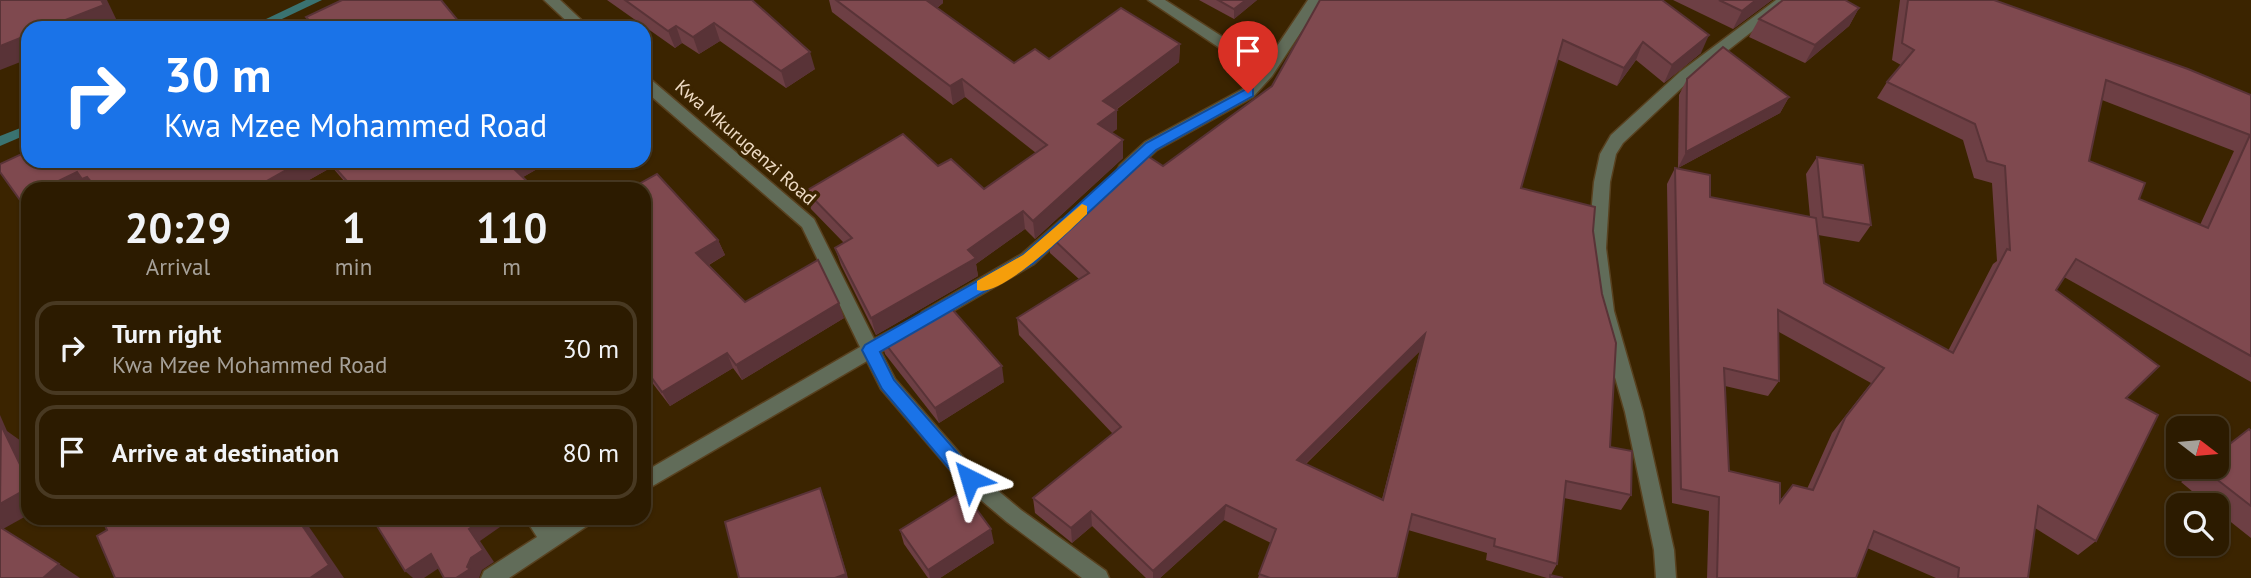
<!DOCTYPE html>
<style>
:root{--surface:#2c1b00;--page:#38280f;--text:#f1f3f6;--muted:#a6a199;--line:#483922}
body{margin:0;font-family:"PT Sans",sans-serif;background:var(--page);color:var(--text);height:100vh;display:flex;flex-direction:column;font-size:26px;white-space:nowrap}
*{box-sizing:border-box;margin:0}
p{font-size:23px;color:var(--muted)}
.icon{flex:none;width:38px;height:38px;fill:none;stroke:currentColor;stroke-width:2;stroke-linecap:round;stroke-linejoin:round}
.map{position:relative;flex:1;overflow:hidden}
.panel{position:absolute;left:21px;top:182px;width:630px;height:343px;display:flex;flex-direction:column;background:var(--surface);border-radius:21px;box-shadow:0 2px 5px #0004,0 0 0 2px var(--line)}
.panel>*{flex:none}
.hud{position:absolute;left:21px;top:21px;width:630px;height:147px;border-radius:21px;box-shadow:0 2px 5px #0004,0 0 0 2px var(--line);background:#1a73e8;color:#fff;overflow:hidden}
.needle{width:46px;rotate:106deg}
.controls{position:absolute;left:2166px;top:416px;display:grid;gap:14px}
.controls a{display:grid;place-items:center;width:63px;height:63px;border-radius:14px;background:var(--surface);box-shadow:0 2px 5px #0004,0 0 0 2px var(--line);font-size:35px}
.pin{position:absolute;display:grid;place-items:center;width:60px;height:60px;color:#fff;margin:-72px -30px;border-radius:50% 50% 50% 0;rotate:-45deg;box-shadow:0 0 7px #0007}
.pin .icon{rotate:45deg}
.me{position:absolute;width:77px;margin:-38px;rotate:320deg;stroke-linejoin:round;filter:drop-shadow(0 0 5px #0008)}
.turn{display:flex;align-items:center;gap:24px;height:147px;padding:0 28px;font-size:32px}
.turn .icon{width:91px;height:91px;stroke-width:2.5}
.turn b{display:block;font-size:49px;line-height:60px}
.eta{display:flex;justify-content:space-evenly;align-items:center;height:119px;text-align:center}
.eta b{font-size:42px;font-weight:800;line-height:49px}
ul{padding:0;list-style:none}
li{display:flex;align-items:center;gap:21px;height:94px;margin:0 14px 10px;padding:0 14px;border:4px solid var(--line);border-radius:21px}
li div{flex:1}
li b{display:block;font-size:26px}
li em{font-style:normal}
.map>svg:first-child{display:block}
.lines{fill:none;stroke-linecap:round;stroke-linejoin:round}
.stream{fill:#3a7371;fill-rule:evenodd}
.minor-casing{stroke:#58411f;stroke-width:3}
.minor{fill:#616c59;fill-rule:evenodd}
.wall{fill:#6d3f44;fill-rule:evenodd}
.shaded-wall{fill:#593337}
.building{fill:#7f494f;stroke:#593337;stroke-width:2;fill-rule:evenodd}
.route{fill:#1a73e8;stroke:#114b97;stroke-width:2}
.slow{fill:#f59e0b}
.labels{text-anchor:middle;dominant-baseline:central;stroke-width:7;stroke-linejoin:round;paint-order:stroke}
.street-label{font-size:19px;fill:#eedbc4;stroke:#3b2400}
</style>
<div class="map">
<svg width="2251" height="578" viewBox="0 0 2251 578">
<rect width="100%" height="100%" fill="#3b2400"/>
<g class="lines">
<g class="stream">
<polygon points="306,0 322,0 263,28 247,28"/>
<polygon points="28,125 28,134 0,146 0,136"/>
</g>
<defs>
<g id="minor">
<polygon points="544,0 560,0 590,28 574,28"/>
<polygon points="1148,0 1165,0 1265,64 1308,0 1322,0 1272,76 1253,97 1157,150 1132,173 1126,175 1118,169 1120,165 1145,142 1243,89 1257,73"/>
<polygon points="1776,0 1792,0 1690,80 1623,143 1616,154 1610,182 1606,248 1614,311 1643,412 1674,550 1676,578 1656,578 1654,550 1625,412 1596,311 1588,248 1594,182 1600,154 1611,135 1680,72"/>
<polygon points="644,77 649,78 814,219 874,339 901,325 907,327 910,332 907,337 881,352 895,379 977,473 1021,510 1106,571 1109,578 1082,578 1007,522 963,485 881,389 867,361 644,491 644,472 860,347 802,227 644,90"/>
<polygon points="1067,218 1075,224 1073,228 1034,264 934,322 922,322 919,317 922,312 1022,254 1061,220"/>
<polygon points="525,518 547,518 553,526 566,518 593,518 590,524 509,578 481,578 484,571 537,537"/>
</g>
</defs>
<use href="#minor" class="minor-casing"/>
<use href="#minor" class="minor"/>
</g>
<g class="wall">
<polygon points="607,0 740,0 815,69 786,88 720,41 699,54 682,43 675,48"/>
<polygon points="829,0 943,0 943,3 937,8 1014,63 1180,44 1179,62 1116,110 1117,129 1112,132 1123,158 1035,239 1025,229 976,264 978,276 876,335 841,265 835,248 844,243 811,209 806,191 938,166 984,189 1036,153 965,97 953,105 832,12"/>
<polygon points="1199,0 1257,0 1234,19"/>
<path d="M 1662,0 L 1701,53 L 1664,83 L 1636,60 L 1617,86 L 1557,59 L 1521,188 L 1593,231 L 1610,447 L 1631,495 L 1621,510 L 1564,498 L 1557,564 L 1551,575 L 1563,578 L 1547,578 L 1486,560 L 1487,553 L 1408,530 L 1397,578 L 1258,578 L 1271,543 L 1224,520 L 1160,578 L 1146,578 L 1092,526 L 1072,543 L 1035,513 L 1033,498 L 1113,434 L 1019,335 L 1017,318 L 1079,279 L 1050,253 L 1049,235 L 1163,166 ZM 1420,351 L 1382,499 L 1306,464 Z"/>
<polygon points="1673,0 1772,0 1733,29"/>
<path d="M 1900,0 L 1994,0 L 2251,95 L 2251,382 L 2064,277 L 2056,290 L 2126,398 L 2096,541 L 2078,555 L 2035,528 L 2028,578 L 1936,578 L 1867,548 L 1856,578 L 1707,578 L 1709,511 L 1672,503 L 1667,184 L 1675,168 L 1710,197 L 1810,217 L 1806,174 L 1817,157 L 1871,225 L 1859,242 L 1818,235 L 1824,283 L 1948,351 L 1993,264 L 1997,261 L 1992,183 L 1974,178 L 1963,140 L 1877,98 L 1887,82 L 1901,65 L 1892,60 ZM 2102,100 L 2234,151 L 2200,225 L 2139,199 L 2089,161 ZM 1779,332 L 1871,383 L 1832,433 L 1807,489 L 1793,485 L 1780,500 L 1729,471 L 1725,386 L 1768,396 L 1779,381 Z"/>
<polygon points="1859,8 1849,26 1805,63 1749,37 1759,19"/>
<polygon points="1687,79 1789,97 1780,113 1678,168 1679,95"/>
<polygon points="28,161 551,161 523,177 535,189 351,189 332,167 293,189 92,189"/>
<polygon points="644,189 718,240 725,255 709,265 745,302 844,318 742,380 733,368 670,406 644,372"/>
<polygon points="881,338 1004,382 939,423 885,354"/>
<polygon points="2249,429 2251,431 2251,538 2217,511 2217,506 2210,506 2181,482 2199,467 2217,467 2217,453"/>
<polygon points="900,530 994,543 940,578 928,578 904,544"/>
</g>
<g class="shaded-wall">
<polygon points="101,0 107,0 118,23 105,28 45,28"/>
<polygon points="923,0 943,0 943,3 925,16"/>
<polygon points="1246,0 1257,0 1234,19 1234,9"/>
<polygon points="1756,0 1772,0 1733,29 1742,11"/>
<polygon points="1859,8 1849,26 1805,63 1815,45"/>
<polygon points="714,23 720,41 699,54 693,37"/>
<polygon points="676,26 682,43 675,48 668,31"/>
<polygon points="28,35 28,59 0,70 0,46"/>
<polygon points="1709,35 1701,53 1664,83 1672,65"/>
<polygon points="1643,42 1636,60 1617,86 1624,68"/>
<polygon points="1180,44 1179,62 1103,119 1103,101"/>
<polygon points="810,52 815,69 786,88 781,71"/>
<polygon points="962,79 965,97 953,105 950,86"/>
<polygon points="1789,97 1780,113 1678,168 1686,152"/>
<polygon points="1117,110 1117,129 1099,142 1098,124"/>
<polygon points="1123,140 1123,158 1035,239 1033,221"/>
<polygon points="302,161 327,161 332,167 293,189 261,189 258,186"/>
<polygon points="514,161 551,161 518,180 509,164"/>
<polygon points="77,172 87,177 99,189 42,189"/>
<polygon points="28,196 28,208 20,200"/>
<polygon points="1023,211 1025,229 976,264 978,276 876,335 871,318"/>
<polygon points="718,240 725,255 703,268 696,253"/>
<polygon points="839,303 844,318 742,380 736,365"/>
<polygon points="1425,334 1420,351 1294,475 1297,460"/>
<polygon points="727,353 733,368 670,406 662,392"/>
<polygon points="1002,366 1004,382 939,423 935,408"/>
<polygon points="0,415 7,431 21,441 28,454 28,481 0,434"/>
<polygon points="28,488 28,515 3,529 0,527 0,504"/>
<polygon points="820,488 826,503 848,578 835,578"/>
<polygon points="1226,505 1224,520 1160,578 1153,578 1153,571"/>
<polygon points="1091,511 1092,526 1072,543 1071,528"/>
<polygon points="297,518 303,518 344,578 310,578"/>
<polygon points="485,518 494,518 500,527 480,541 494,562 482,570 479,578 456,578 467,567 469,529"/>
<polygon points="991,529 994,543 940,578 930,578 928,570"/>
<polygon points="431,554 442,566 424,578 413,578 405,571"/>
<polygon points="59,564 80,578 43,578"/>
</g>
<g class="building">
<polygon points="0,0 101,0 104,5 45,28 28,28 28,35 0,46"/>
<polygon points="342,0 441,0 464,28 316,28 306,17"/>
<polygon points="625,0 752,0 810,52 781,71 714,23 693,37 676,26 668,31"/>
<polygon points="836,0 926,0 1014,63 1035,49 1049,59 1121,8 1180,44 1103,101 1117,110 1098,124 1123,140 1033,221 1023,211 968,250 976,258 871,318 835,248 852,238 806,191 903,134 938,166 951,159 984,189 1047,145 962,79 950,86"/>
<polygon points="1218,0 1246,0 1234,9"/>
<path d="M 1320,0 L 1662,0 L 1709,35 L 1672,65 L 1643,42 L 1624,68 L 1563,40 L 1521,188 L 1595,207 L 1593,231 L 1602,294 L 1616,343 L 1610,447 L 1632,451 L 1631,495 L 1566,481 L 1557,564 L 1494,546 L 1495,539 L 1412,514 L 1397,578 L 1270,578 L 1259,574 L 1276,529 L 1226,505 L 1153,571 L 1091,511 L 1071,528 L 1033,498 L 1121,427 L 1017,318 L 1089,273 L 1049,235 L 1140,151 L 1163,166 L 1272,86 ZM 1425,334 L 1383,500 L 1297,460 Z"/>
<polygon points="1719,0 1756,0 1742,11"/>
<polygon points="1783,0 1845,0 1859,8 1815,45 1759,19"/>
<path d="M 1908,0 L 1994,0 L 2188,69 L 2251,95 L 2251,356 L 2076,259 L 2056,290 L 2159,366 L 2126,398 L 2158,415 L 2096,541 L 2038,506 L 2028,578 L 1958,578 L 1959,568 L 1874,531 L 1856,578 L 1717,578 L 1719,497 L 1681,489 L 1675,168 L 1710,175 L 1710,197 L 1816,218 L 1824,283 L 1953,353 L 2007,249 L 2010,250 L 2005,166 L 1987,161 L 1975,124 L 1887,82 L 1914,50 L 1902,43 ZM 2106,80 L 2250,135 L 2208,228 L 2139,199 L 2145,183 L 2089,161 ZM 1778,310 L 1884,368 L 1845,418 L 1813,490 L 1793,485 L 1780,502 L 1780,483 L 1729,471 L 1724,368 L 1779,381 Z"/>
<polygon points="1723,47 1789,97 1686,152 1687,79"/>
<polygon points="28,151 28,161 302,161 258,186 261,189 97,189 87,177 82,179 77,172 42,189 28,189 28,196 20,200 0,172 0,164"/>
<polygon points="1817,157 1863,165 1871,225 1823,217"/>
<polygon points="329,161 514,161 509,164 534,188 533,189 354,189"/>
<polygon points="657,174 718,240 696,253 745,302 818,260 839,303 736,365 727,353 662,392 644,367 644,189 630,189"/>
<polygon points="945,301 1002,366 935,408 881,338"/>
<polygon points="1,425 28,481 28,488 0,504"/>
<polygon points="2249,429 2251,431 2251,506 2201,467 2217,467 2217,454"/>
<polygon points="820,488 846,574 835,578 739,578 725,522"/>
<polygon points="963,491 991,529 928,570 900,530"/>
<polygon points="102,518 297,518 329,565 310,578 115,578 97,536 107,530"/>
<polygon points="378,518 485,518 469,529 483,550 471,558 467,567 470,569 456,578 444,578 431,554 405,571 374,521"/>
<polygon points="0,527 59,564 43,578 0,578"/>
<polygon points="1550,575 1563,578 1550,578"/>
</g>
<polygon class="route" points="1248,88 1253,89 1253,96 1156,150 1034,263 880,352 894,380 976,474 978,479 976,485 963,485 882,389 862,350 865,345 1023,255 1146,143"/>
<path class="slow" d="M 1082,204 L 1087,206 L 1087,214 C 1069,231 1001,298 977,290 L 977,281 L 1023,255 Z"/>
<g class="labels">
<g class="street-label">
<text transform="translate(746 142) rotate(41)">Kwa Mkurugenzi Road</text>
</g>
</g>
</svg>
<div class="controls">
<a><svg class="needle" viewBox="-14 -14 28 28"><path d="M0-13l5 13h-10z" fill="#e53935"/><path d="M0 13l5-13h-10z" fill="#a6a199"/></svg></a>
<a><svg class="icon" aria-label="search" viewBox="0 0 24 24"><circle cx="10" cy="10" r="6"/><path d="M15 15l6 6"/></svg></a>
</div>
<div class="pin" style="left:1248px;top:93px;background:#d93025"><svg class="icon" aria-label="arrive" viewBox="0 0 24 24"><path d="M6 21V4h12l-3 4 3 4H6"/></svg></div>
<svg class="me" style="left:970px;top:479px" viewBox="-20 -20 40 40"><path d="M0-17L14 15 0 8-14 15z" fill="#1a73e8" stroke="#fff" stroke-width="4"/></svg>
<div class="hud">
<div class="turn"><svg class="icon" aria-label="right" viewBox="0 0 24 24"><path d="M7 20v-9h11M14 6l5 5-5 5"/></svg><div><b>30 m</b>Kwa Mzee Mohammed Road</div></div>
</div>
<section class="panel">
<div class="eta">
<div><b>20:29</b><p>Arrival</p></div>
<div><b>1</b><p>min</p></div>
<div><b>110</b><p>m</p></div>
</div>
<ul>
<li><svg class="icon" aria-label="right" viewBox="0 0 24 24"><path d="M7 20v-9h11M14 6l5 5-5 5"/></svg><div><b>Turn right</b><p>Kwa Mzee Mohammed Road</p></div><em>30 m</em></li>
<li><svg class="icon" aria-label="arrive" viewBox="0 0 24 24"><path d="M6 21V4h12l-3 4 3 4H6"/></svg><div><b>Arrive at destination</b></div><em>80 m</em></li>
</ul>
</section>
</div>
